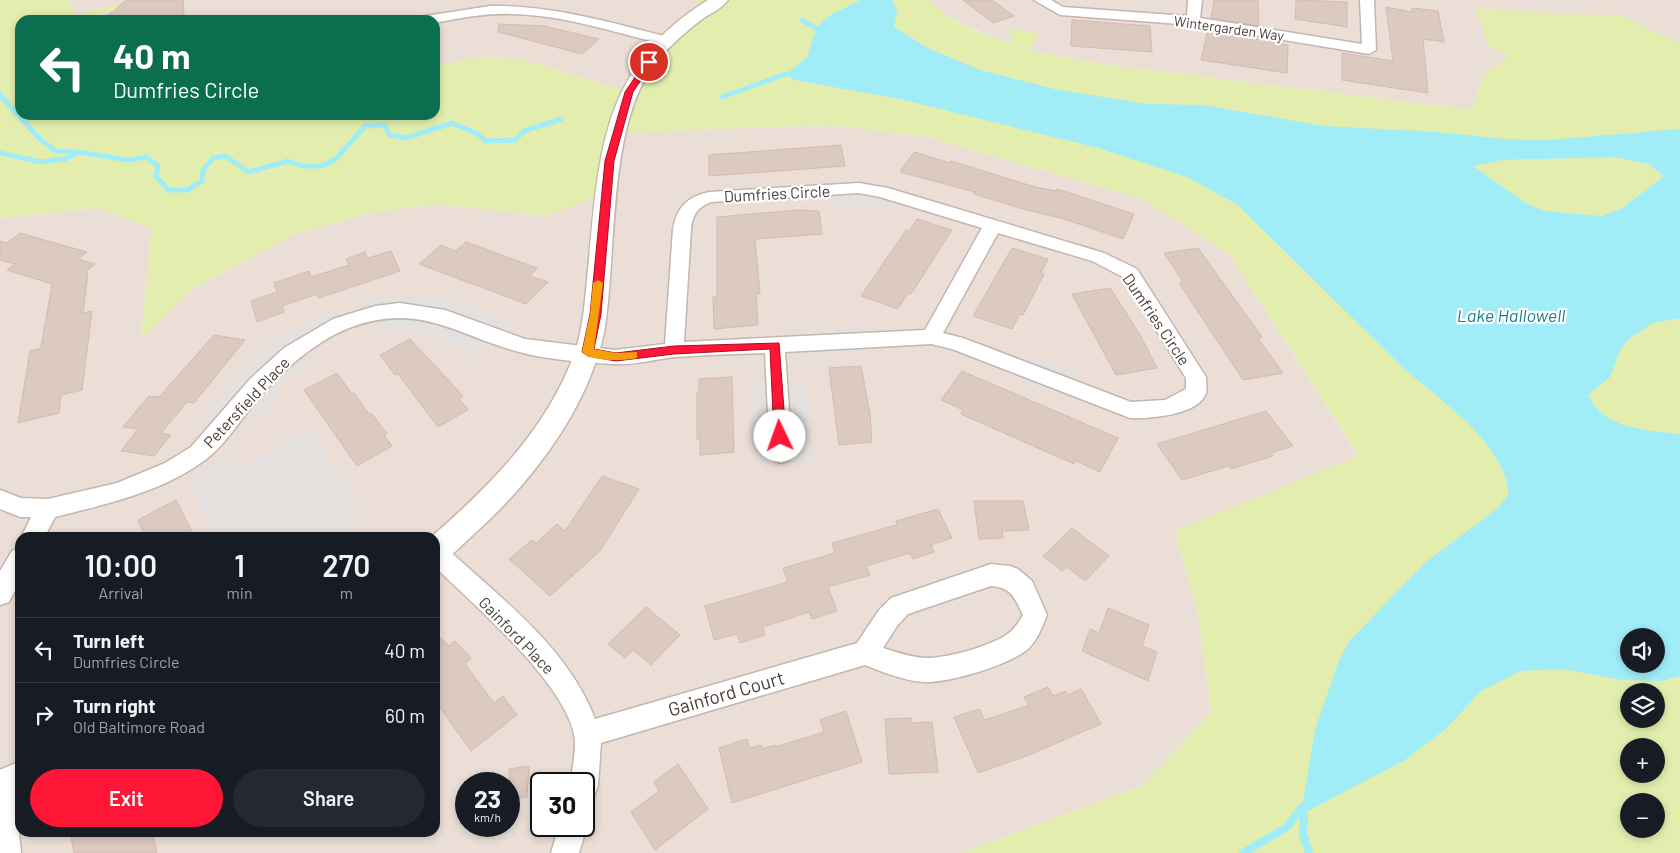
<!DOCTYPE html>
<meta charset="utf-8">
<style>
:root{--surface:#171b24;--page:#242831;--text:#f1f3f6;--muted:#9ea1a6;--line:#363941;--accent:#ff1637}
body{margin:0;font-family:Barlow,sans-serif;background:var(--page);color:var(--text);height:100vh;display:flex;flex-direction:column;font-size:19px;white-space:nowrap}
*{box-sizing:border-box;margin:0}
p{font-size:16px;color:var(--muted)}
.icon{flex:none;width:28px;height:28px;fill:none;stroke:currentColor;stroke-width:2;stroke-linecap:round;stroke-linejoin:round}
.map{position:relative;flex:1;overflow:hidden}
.panel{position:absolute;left:15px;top:532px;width:425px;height:305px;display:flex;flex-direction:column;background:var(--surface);border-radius:15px;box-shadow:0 2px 8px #0003}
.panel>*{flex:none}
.hud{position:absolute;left:15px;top:15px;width:425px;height:105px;border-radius:15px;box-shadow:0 2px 8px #0003;background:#0b6e4f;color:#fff;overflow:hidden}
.controls{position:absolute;left:1620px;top:628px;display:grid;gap:10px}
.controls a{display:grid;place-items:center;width:45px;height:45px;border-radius:50%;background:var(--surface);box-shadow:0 2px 8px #0003;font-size:25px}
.speed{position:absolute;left:455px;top:772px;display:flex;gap:10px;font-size:25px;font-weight:700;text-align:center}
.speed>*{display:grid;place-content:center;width:65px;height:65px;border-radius:50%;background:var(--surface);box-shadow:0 2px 8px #0003;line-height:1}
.speed small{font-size:12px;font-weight:400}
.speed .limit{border:2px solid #111;border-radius:8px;background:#fff;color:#111}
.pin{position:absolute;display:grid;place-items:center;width:42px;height:42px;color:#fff;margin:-21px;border:2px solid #fff;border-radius:50%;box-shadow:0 1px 5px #0007}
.me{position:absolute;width:55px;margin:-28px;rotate:357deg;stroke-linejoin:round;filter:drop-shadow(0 0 4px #0008)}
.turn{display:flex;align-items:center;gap:18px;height:105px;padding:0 15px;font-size:22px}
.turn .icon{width:65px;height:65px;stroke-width:2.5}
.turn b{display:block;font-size:35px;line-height:42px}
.eta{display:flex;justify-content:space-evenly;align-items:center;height:85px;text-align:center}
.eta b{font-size:30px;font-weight:600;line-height:35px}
.action{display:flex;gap:10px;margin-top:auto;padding:10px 15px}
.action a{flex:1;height:58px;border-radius:30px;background:var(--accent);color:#fff;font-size:20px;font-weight:600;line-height:58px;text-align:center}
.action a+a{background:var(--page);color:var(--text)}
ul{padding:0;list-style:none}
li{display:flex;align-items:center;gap:15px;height:65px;padding:0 15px;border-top:1px solid var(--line)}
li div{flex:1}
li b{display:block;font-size:19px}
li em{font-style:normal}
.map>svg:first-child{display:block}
.residential{fill:#eaded6;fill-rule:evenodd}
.green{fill:#e3eeae;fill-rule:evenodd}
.parking{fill:#e4e0de}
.water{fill:#a0edf8;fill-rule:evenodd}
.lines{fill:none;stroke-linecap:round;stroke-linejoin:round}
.stream-far1{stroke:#a0edf8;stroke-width:5}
.stream{stroke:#a0edf8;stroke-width:8}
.building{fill:#dcc9c0;stroke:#d4bbaf}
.minor-casing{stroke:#c5b6ad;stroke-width:3}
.tertiary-casing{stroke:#c5b6ad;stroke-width:3}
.minor{fill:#fff;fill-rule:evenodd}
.tertiary{fill:#fff;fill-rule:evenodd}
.route{fill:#ff1637;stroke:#a60e24}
.slow{fill:#f59e0b}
.labels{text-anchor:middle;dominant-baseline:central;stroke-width:4.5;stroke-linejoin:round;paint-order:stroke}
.far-street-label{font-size:14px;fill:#4a3d36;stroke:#fff}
.street-label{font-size:16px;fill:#4a3d36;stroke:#fff}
.water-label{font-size:18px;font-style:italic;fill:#1e7e8d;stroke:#fff}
.near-street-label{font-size:19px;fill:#4a3d36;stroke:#fff}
</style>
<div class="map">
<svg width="1680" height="853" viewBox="0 0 1680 853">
<rect width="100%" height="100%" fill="#f6eee9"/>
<g class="residential">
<polygon points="69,0 134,0 74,16"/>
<polygon points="140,0 693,0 706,8 629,92 524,60 486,57 435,66 435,20 87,20"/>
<polygon points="928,0 1680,0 1680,62 1482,76 1472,110 1108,65 1042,53 1001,41 969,27 940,11"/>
<path d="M 832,125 L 927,137 L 1143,199 L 1230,255 L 1359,457 L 1175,531 L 1198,613 L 1211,712 L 1144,785 L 962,853 L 0,853 L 0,218 L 99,208 L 152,229 L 141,338 L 193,289 L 294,234 L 371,213 L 434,204 L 547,216 L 618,133 ZM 20,538 L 435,538 L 435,832 L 20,832 ZM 466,784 L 509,784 L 509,826 L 466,826 ZM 541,784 L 584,784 L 584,826 L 541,826 Z"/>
</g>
<path class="green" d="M 0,0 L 69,0 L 75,16 L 134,0 L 87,20 L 20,20 L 20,115 L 132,117 L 147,115 L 435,115 L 435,66 L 486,57 L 524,60 L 629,92 L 640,73 L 705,8 L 693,0 L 928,0 C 951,21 980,35 1010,43 L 1013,35 L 1009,34 L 1012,28 L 1040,34 L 1029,48 L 1016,45 L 1042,53 L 1108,65 L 1472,110 L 1482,76 L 1509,57 L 1489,46 L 1475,8 L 1556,14 L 1620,15 L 1680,44 L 1680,853 L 962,853 L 1144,785 L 1211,712 L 1198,613 L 1175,531 L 1359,456 L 1230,255 L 1143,199 L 927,137 L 832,125 L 618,133 L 607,192 L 547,216 L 434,204 L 371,213 L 294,234 L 193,289 L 141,339 L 152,229 L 99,208 L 0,218 ZM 1629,636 L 1656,636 L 1656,664 L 1629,664 ZM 1629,691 L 1656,691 L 1656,719 L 1629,719 ZM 1629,746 L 1656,746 L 1656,774 L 1629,774 ZM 1629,801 L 1656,801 L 1656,829 L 1629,829 Z"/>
<g class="parking">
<polygon points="870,185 901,191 889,210 860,204 836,206 831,186"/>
<polygon points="397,295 426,295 449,299 511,322 479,356 431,335 407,330 376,332 377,320 349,327 309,348 316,355 282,386 263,414 249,413 235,428 199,422 248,363 278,338 336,307 342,317 361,312 358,301"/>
<polygon points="870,324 876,350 796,357 792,331"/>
<polygon points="1033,354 1081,374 1065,400 1016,379"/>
<polygon points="806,381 816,460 757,466 750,385"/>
<polygon points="310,429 354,497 355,523 352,537 216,537 187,480 228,457 239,468"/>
</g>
<path class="water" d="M 860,0 L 893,0 L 897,11 L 894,27 L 928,48 L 980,70 L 1054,89 L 1146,104 L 1203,105 L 1324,126 L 1437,132 L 1503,139 L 1548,140 L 1680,129 L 1680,318 L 1653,323 L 1630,338 L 1620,350 L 1610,377 L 1588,395 C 1604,430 1647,430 1680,434 L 1680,676 L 1662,681 L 1621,680 L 1563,669 L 1521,671 L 1481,691 L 1447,728 L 1405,760 L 1304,813 L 1304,817 L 1302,807 L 1315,730 L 1339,660 L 1350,640 L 1426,562 L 1498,508 L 1509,493 C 1502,437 1432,396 1395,360 C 1343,308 1290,257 1238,205 L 1187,177 L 1098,148 L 900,99 L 794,80 L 786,74 L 808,56 C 818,15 825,19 860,0 ZM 1613,157 L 1648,164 L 1664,176 L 1621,209 L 1602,216 L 1545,211 L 1527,204 L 1473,166 L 1503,160 ZM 1629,636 L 1656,636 L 1656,664 L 1629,664 Z"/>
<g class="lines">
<g class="stream-far1">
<polyline points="802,20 816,28"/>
<polyline points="0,95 41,140 56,151 79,152"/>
<polyline points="722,97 786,74"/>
<polyline points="0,153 41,162 65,159 79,152 128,160 146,157 158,166 156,176 168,190 187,190 202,181 203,170 213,158 225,156 249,172 288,161 302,166 322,166 336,159 365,126 384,125 390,135 406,138 452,123 476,133 486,141 515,140 524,131 561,119"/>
</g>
<g class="stream">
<polyline points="1304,813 1303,834 1309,853"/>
<polyline points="1243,853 1287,827 1302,807"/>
</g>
</g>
<g class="building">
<polygon points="126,0 183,0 184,15 105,18"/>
<polygon points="963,0 992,0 1014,16 993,23"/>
<polygon points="1214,0 1258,0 1259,26 1211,18"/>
<polygon points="1296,0 1347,2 1347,27 1295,19"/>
<polygon points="1386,7 1412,12 1412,8 1438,11 1444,42 1423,39 1428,93 1342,80 1342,53 1393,61"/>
<polygon points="1072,20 1150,26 1152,52 1071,46"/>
<polygon points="499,24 544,26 599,39 582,54 498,32"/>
<polygon points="1208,29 1288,45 1287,73 1201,60"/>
<polygon points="841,145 845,166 709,176 709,155"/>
<polygon points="914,152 950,163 951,161 1035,187 1056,191 1057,189 1134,214 1123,239 1064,219 1023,209 974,194 975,192 900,172"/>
<polygon points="799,210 819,211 822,234 755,239 760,294 756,294 758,325 714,329 713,297 717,297 717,217"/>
<polygon points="917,219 952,230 911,294 908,293 898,309 861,296 906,230 909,231"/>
<polygon points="20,233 87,252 78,259 95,264 85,272 88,273 83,313 92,311 82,390 61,395 59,413 18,423 30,351 41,348 52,284 7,270 15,264 0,260 0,241 7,243"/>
<polygon points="466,242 537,268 530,276 548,282 526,304 419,264 441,245 456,251"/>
<polygon points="1012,248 1048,259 1041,273 1044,274 1023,315 1020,314 1012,329 973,316"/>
<polygon points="1198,248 1262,337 1258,338 1283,373 1243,380 1179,283 1183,282 1164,253"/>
<polygon points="391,251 400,271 319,298 317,294 282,306 284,312 257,322 251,301 277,292 274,283 309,271 311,277 349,265 346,259 365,252 368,258"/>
<polygon points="1110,288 1139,333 1157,368 1116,375 1072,294"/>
<polygon points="214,335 245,340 194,403 187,402 161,433 171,435 154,456 121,451 138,429 123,427 149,396 159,397"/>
<polygon points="410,339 455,387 463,396 459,398 468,410 438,427 398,374 395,375 380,355"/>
<polygon points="861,366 870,414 872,442 839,445 829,368"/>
<polygon points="962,371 1118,438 1100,472 1076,461 1074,464 961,414 963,410 941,400"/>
<polygon points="337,373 352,394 354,393 369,414 371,413 387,434 384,435 392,446 357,466 304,390"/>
<polygon points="732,377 734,452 700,455 700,439 697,439 697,393 699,392 699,379"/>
<polygon points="1266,411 1293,446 1271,453 1273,456 1231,469 1229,466 1182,480 1157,444"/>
<polygon points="602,476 639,489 600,551 550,596 509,559 532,540 536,543 557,524 565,531"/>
<polygon points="176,500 195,538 145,538 138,520"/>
<polygon points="974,501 1023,501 1029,530 1002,531 1003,538 979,539"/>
<polygon points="938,509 952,538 931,545 934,552 913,559 910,553 866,566 870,575 828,587 837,611 812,619 809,612 763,627 765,635 740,643 737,634 714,640 705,606 788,582 783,568 835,553 832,543 897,525 896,521"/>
<polygon points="1072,528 1109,556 1085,581 1067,567 1062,571 1043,556"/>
<polygon points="646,607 680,635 651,665 633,650 625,658 608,644"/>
<polygon points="1108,608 1149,625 1142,646 1157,652 1148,681 1082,651 1090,629 1099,633"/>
<polygon points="435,632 449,646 455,641 471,658 465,664 494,703 503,696 517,715 471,751 435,701"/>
<polygon points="1048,687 1053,696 1066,691 1068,695 1081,689 1101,724 1029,755 978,773 954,717 979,709 985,720 1029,705 1024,697"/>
<polygon points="846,711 862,762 732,803 719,748 747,739 750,748 761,745 762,749 775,745 775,747 824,732 820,720"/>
<polygon points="911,718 912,723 932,722 938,772 889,774 885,719"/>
<polygon points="678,764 708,809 655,850 631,812 659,791 654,782"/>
<polygon points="529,766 527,797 509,800 509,769"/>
<polygon points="70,832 152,832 157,853 74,853"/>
</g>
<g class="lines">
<defs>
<g id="minor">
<polygon points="1034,0 1051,0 1063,7 1187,16 1188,0 1202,0 1200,18 1362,44 1360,0 1374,0 1376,50 1369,54 1193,25 1060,15"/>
<path d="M 490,6 C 553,5 612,23 672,38 L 674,41 L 667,45 C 616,33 565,15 512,14 C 486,13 461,18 435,23 L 435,20 L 419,20 L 426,16 Z"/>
<path d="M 859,183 L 888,188 L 1104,253 L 1137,269 L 1206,377 C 1206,382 1207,388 1206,393 C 1199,415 1149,419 1130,418 L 952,349 L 931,344 L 785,352 L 792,454 L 789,460 L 781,463 L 773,460 L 770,454 L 765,353 C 735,354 705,355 675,357 C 655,359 633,366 612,364 C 583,362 551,360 523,353 C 456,336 421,301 349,328 C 311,343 274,378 249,410 C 236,426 223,447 205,460 C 162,492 107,504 55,517 L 44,538 L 21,538 L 31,517 L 20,517 L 0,509 L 0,490 L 21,498 L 48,499 L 117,483 L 165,463 L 191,447 L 250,379 L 284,348 L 333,319 L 375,306 L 400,303 L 445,310 L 525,339 L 615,350 L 665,344 L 673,229 C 677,207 687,197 709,192 ZM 859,193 L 880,197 L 982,228 L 925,330 L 684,342 L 691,229 C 693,214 697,208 711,202 ZM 998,233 L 1092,261 L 1123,277 L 1186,378 L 1186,389 L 1165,400 L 1131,402 L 963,338 L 943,333 Z"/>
<path d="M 435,542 L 443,545 C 498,596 568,647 595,719 L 857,643 L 879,610 L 891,598 L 991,564 L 1010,566 L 1018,569 L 1032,581 L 1047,615 C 1042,627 1038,639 1029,648 C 1011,665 948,683 924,682 C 904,681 883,672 865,665 L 601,743 L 598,786 L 594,796 L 584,800 L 584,784 L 570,784 C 572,768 577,750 574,734 C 562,680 475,606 435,567 ZM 991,586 C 1012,588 1014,597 1023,615 C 1019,622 1015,628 1009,633 C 992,646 945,659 924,658 C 910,657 896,652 883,648 L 897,626 L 908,614 Z"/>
<polygon points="20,548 20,581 9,602 0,605 0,571 12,551"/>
<polygon points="0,769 10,773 14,783 21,853 0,853"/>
<polygon points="584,818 587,826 579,853 551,853 559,826 584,826"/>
</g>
<g id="tertiary">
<path d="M 708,0 L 728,0 C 722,9 709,14 701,20 C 683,34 665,50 652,68 C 607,131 617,258 604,333 C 587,410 532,482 474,534 C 462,545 451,558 435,564 L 435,538 L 430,538 C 490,486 548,428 575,352 C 584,325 585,297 588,270 C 599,155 600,67 708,0 Z"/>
<polygon points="20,761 20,796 0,805 0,770"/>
</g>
</defs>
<use href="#minor" class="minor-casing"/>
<use href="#tertiary" class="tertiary-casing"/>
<use href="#minor" class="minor"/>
<use href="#tertiary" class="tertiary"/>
</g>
<polygon class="route" points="646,61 653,62 633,92 614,161 601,314 594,349 616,353 674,346 779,343 786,436 784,439 780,441 774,436 770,349 674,354 616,361 588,356 582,352 590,314 605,161 625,92"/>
<path class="slow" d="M 598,280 L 603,283 L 594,349 L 616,353 L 637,352 L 637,358 C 625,361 590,362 582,352 L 590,314 L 593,283 Z"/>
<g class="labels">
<g class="far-street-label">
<text transform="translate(1229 28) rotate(8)">Wintergarden Way</text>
</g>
<g class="street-label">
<text transform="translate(777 193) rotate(-3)">Dumfries Circle</text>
<text transform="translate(1157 319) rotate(56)">Dumfries Circle</text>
<text transform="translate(246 402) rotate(-47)">Petersfield Place</text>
<text transform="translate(517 635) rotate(46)">Gainford Place</text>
</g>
<g class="water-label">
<text x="1511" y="315">Lake Hallowell</text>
</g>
<g class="near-street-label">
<text transform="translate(726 693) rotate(-16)">Gainford Court</text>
</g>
</g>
</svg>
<div class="controls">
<a><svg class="icon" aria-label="sound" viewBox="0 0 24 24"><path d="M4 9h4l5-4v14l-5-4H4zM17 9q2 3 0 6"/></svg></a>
<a><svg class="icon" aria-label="layers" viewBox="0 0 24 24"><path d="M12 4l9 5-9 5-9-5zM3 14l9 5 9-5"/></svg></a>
<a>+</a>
<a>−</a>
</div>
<div class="speed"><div>23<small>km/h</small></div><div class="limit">30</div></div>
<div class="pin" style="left:649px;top:62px;background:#d93025"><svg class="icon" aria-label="arrive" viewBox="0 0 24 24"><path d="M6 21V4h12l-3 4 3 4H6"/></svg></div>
<svg class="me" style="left:780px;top:436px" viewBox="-20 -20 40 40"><circle r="19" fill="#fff"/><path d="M0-13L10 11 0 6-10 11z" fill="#ff1637"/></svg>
<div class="hud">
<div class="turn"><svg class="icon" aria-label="left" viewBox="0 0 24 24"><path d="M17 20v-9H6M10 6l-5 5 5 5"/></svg><div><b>40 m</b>Dumfries Circle</div></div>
</div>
<section class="panel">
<div class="eta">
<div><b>10:00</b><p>Arrival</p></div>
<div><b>1</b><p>min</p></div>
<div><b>270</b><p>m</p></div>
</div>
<ul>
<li><svg class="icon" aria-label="left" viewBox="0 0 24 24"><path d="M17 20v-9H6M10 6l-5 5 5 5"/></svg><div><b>Turn left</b><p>Dumfries Circle</p></div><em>40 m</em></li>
<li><svg class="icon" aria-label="right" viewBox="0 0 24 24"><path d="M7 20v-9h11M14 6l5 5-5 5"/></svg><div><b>Turn right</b><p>Old Baltimore Road</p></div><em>60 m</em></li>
</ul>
<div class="action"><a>Exit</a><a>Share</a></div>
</section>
</div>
